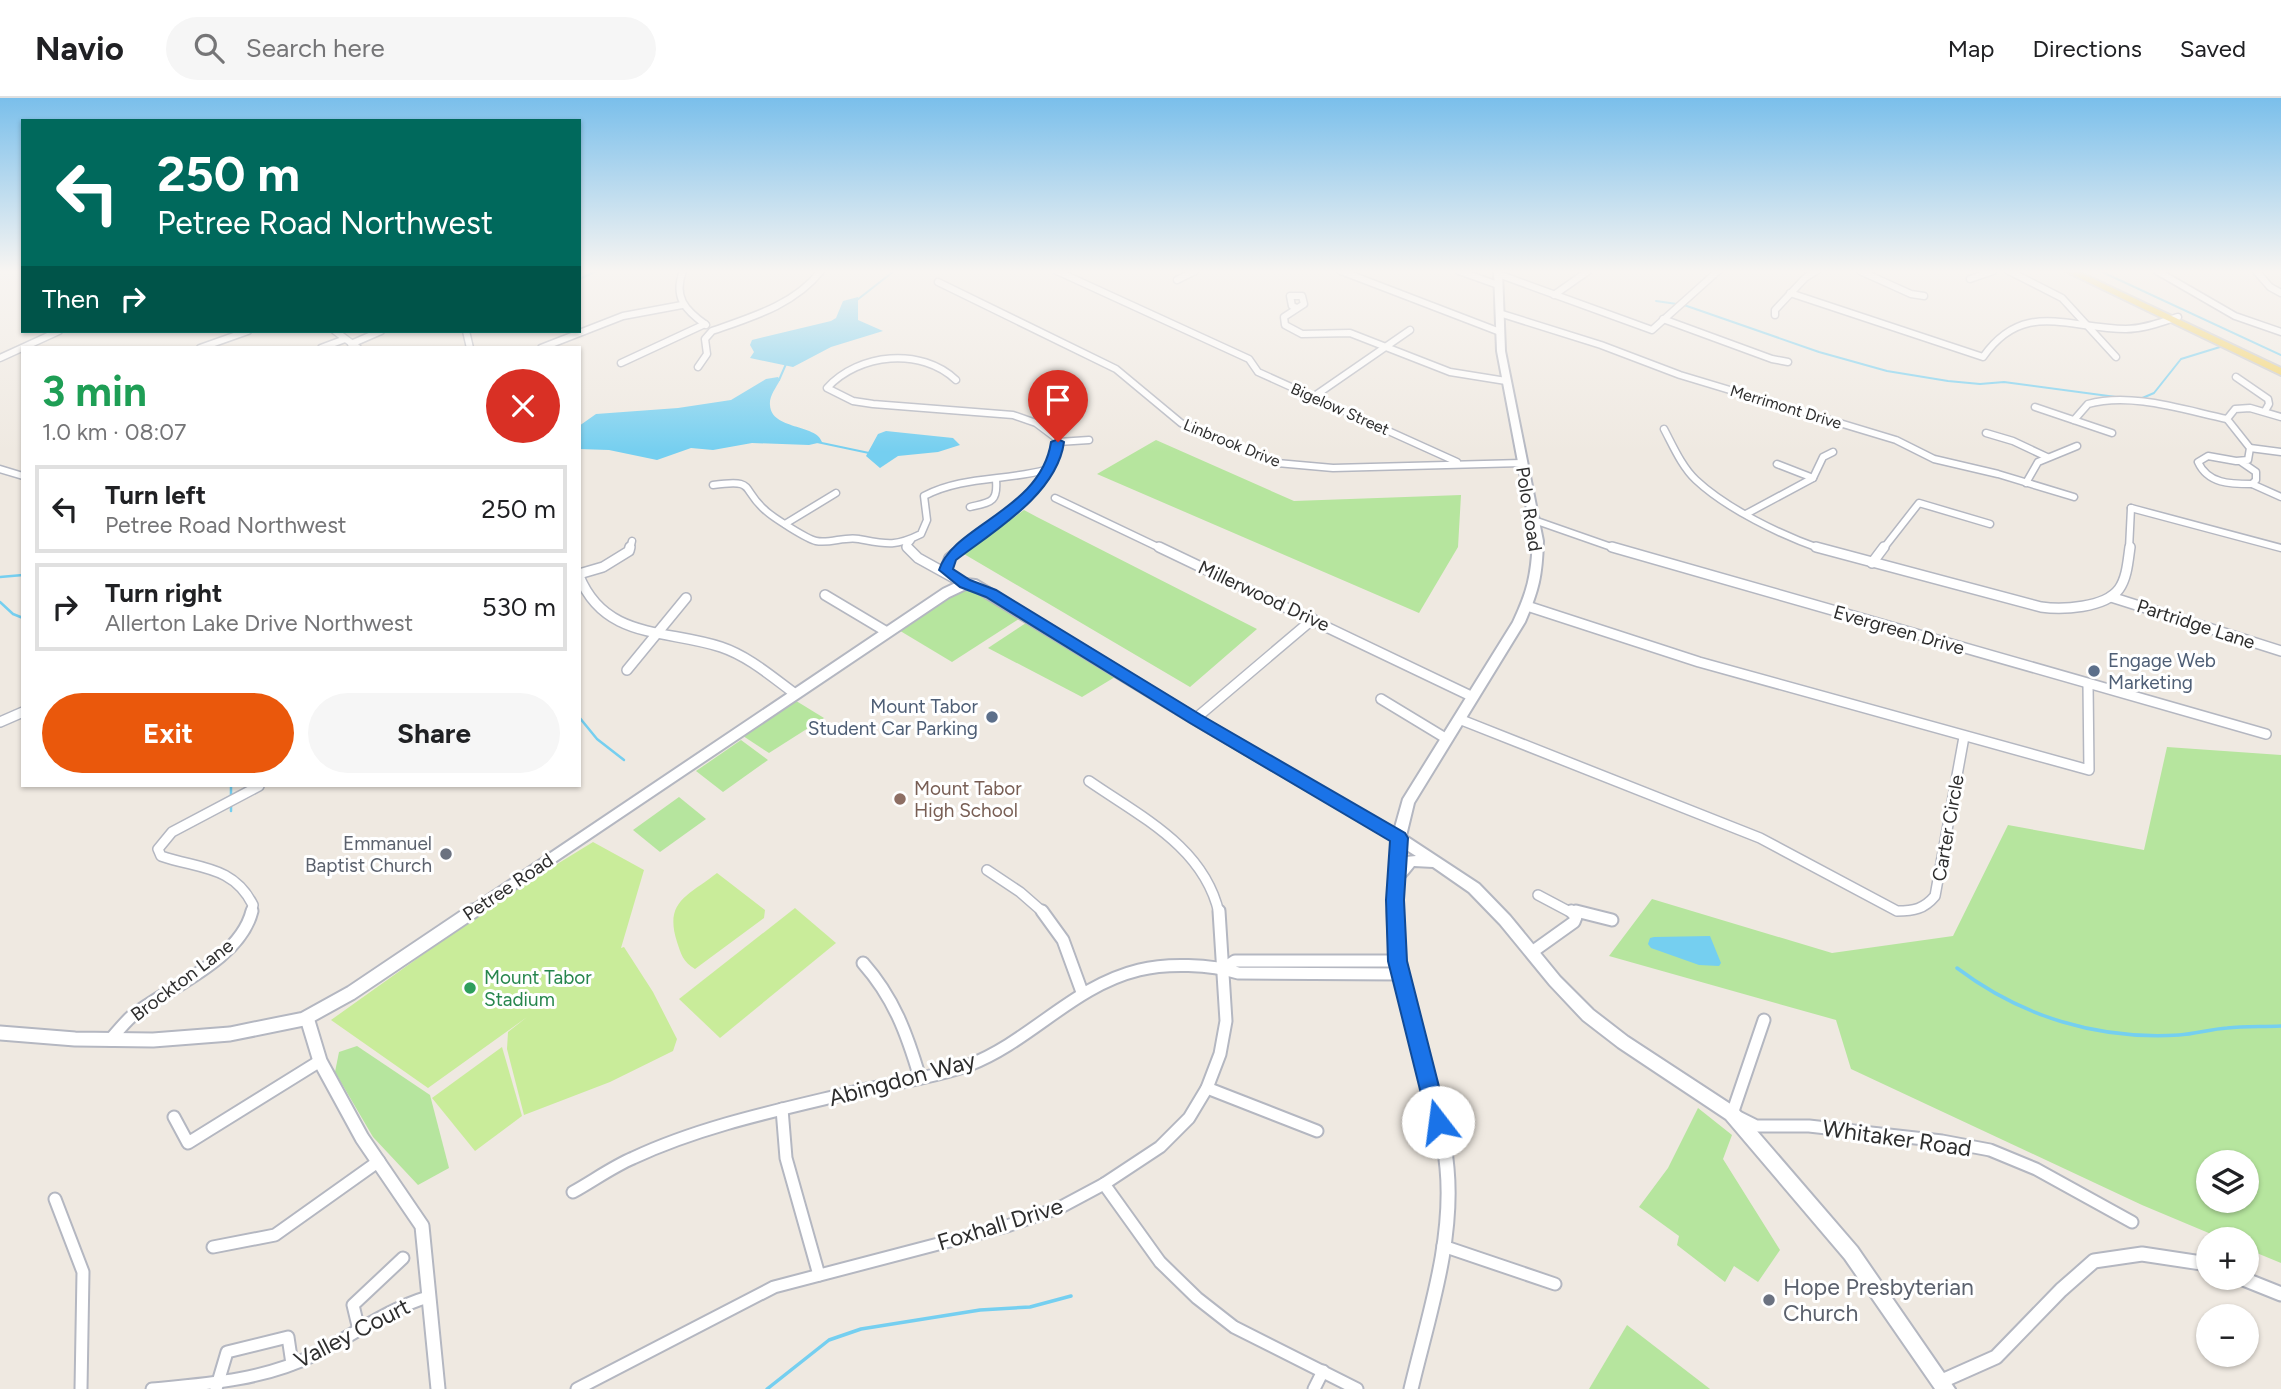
<!DOCTYPE html>
<meta charset="utf-8">
<style>
:root{--surface:#fff;--page:#f6f6f6;--text:#202124;--muted:#757577;--line:#e0e0e0;--accent:#ea580c}
body{margin:0;font-family:Figtree,sans-serif;background:var(--page);color:var(--text);height:100vh;display:flex;flex-direction:column;font-size:26px;white-space:nowrap}
*{box-sizing:border-box;margin:0}
p{font-size:23px;color:var(--muted)}
.icon{flex:none;width:38px;height:38px;fill:none;stroke:currentColor;stroke-width:2;stroke-linecap:round;stroke-linejoin:round}
.map{position:relative;flex:1;overflow:hidden}
.details{position:absolute;left:21px;top:248px;width:560px;height:441px;display:flex;flex-direction:column;background:var(--surface);border-radius:0px;box-shadow:0 2px 5px #0004}
.details>*{flex:none}
.hud{position:absolute;left:21px;top:21px;width:560px;height:214px;border-radius:0px;box-shadow:0 2px 5px #0004;background:#00695c;color:#fff;overflow:hidden}
.buttons{position:absolute;left:2196px;top:1052px;display:grid;gap:14px}
.buttons a{display:grid;place-items:center;width:63px;height:63px;border-radius:50%;background:var(--surface);box-shadow:0 2px 5px #0004;font-size:35px}
.pin{position:absolute;display:grid;place-items:center;width:60px;height:60px;color:#fff;margin:-72px -30px;border-radius:50% 50% 50% 0;rotate:-45deg;box-shadow:0 0 7px #0007}
.pin .icon{rotate:45deg}
.me{position:absolute;width:77px;margin:-38px;rotate:345deg;stroke-linejoin:round;filter:drop-shadow(0 0 5px #0008)}
.turn{display:flex;align-items:center;gap:24px;height:147px;padding:0 21px;font-size:32px}
.turn .icon{width:91px;height:91px;stroke-width:2.5}
.turn b{display:block;font-size:49px;line-height:60px}
.then{display:flex;align-items:center;height:66px;padding:0 21px;background:#0003;gap:14px;font-size:26px}
.round{display:grid;place-items:center;flex:none;width:74px;height:74px;border-radius:37px;background:var(--page)}
.head{display:flex;align-items:center;justify-content:space-between;height:119px;padding:0 21px}
h1{font-size:42px;font-weight:700;line-height:52px;color:#1e9e55}
.primary-button{display:flex;gap:14px;margin-top:auto;padding:14px 21px}
.primary-button a{flex:1;height:80px;border-radius:42px;background:var(--accent);color:#fff;font-size:28px;font-weight:700;line-height:80px;text-align:center}
.primary-button a+a{background:var(--page);color:var(--text)}
ul{padding:0;list-style:none}
li{display:flex;align-items:center;gap:21px;height:88px;margin:0 14px 10px;padding:0 7px;border:4px solid var(--line);border-radius:0px}
li div{flex:1}
li b{display:block;font-size:26px}
li em{font-style:normal}
header{display:flex;align-items:center;gap:42px;box-sizing:border-box;height:98px;padding:0 35px;background:var(--surface);border-bottom:2px solid var(--line)}
header strong{font-size:33px}
nav{display:flex;gap:38px;margin-inline-start:auto;font-size:24px}
.search{width:490px;height:63px;background:var(--page);display:flex;align-items:center;gap:18px;box-sizing:border-box;padding:0 24px;border-radius:38px;color:var(--muted);font-size:26px}
.map>svg:first-child{display:block}
.green{fill:#b6e59e;fill-rule:evenodd}
.pitch{fill:#c9ec9a}
.water{fill:#75cff0}
.lines{fill:none;stroke-linecap:round;stroke-linejoin:round}
.stream-far2{stroke:#75cff0;stroke-width:2}
.stream-far1{stroke:#75cff0;stroke-width:2.5}
.stream{stroke:#75cff0;stroke-width:3.5}
.minor-far2-casing{stroke:#b4b7c1;stroke-width:9}
.minor-far1-casing{stroke:#b4b7c1;stroke-width:12}
.minor-casing{stroke:#b4b7c1;stroke-width:15}
.tertiary-far1-casing{stroke:#b4b7c1;stroke-width:14}
.tertiary-casing{stroke:#b4b7c1;stroke-width:17}
.secondary-casing{stroke:#b4b7c1;stroke-width:4}
.primary-casing{stroke:#c9c9c9;stroke-width:4}
.minor-far2{stroke:#fff;stroke-width:6}
.minor-far1{stroke:#fff;stroke-width:9}
.minor{stroke:#fff;stroke-width:11}
.tertiary-far1{stroke:#fff;stroke-width:10}
.tertiary{stroke:#fff;stroke-width:13}
.secondary{fill:#fff;fill-rule:evenodd}
.primary{fill:#f2d163;fill-rule:evenodd}
.route{fill:#1a73e8;stroke:#114b97;stroke-width:2}
.service-dot{fill:#5c6f8a;stroke:#fff;stroke-width:2.5}
.education-dot{fill:#8d6e63;stroke:#fff;stroke-width:2.5}
.worship-dot{fill:#6b7280;stroke:#fff;stroke-width:2.5}
.leisure-dot{fill:#2e9e5b;stroke:#fff;stroke-width:2.5}
.labels{text-anchor:middle;dominant-baseline:central;stroke-width:6;stroke-linejoin:round;paint-order:stroke}
.far-street-label{font-size:16px;fill:#2e2e2e;stroke:#fff}
.street-label{font-size:19px;fill:#2e2e2e;stroke:#fff}
.service-label{font-size:19px;fill:#4e5e75;stroke:#fff;text-anchor:start}
.education-label{font-size:19px;fill:#785e54;stroke:#fff;text-anchor:start}
.worship-label{font-size:19px;fill:#5b616d;stroke:#fff;text-anchor:end}
.leisure-label{font-size:19px;fill:#27864d;stroke:#fff;text-anchor:start}
.near-street-label{font-size:23px;fill:#2e2e2e;stroke:#fff}
.near-worship-label{font-size:23px;fill:#5b616d;stroke:#fff;text-anchor:start}
</style>
<header>
<strong>Navio</strong>
<div class="search"><svg class="icon" aria-label="search" viewBox="0 0 24 24"><circle cx="10" cy="10" r="6"/><path d="M15 15l6 6"/></svg>Search here</div>
<nav><a>Map</a><a>Directions</a><a>Saved</a></nav>
</header>
<div class="map">
<svg width="2281" height="1291" viewBox="0 0 2281 1291">
<rect width="100%" height="100%" fill="#efe9e1"/>
<g class="green">
<polygon points="1156,342 1294,403 1461,397 1458,449 1419,515 1097,376"/>
<polygon points="1024,412 1037,419 1257,531 1190,589 964,456"/>
<polygon points="966,489 1022,519 952,564 897,531"/>
<polygon points="1029,523 1115,579 1082,599 988,550"/>
<polygon points="793,601 824,620 769,655 740,636"/>
<polygon points="741,642 768,662 723,694 696,673"/>
<path d="M 2167,649 L 2281,657 L 2281,1165 L 2247,1151 L 2247,1141 L 2223,1141 L 2142,1107 L 1851,971 L 1836,922 L 1609,858 L 1652,801 L 1832,855 L 1953,838 L 2008,727 L 2144,752 ZM 2208,1064 L 2247,1064 L 2247,1102 L 2208,1102 Z"/>
<polygon points="679,699 706,721 660,754 633,732"/>
<polygon points="357,948 430,997 449,1070 418,1087 373,1039 335,974 339,954"/>
<polygon points="1698,1010 1732,1037 1723,1061 1780,1152 1758,1184 1734,1168 1725,1184 1677,1147 1679,1138 1639,1109 1668,1070"/>
<polygon points="1627,1227 1710,1291 1589,1291"/>
</g>
<g class="pitch">
<polygon points="593,744 644,772 621,850 624,849 653,894 677,941 673,953 610,984 524,1017 507,951 508,934 527,919 428,990 331,922 505,798"/>
<path d="M 717,775 L 765,812 L 764,820 L 695,871 C 683,864 681,856 677,844 C 664,803 688,798 717,775 Z"/>
<polygon points="795,810 836,845 720,940 679,901"/>
<polygon points="502,949 522,1018 475,1053 432,1000"/>
</g>
<g class="water">
<polygon points="858,199 858,222 883,233 831,249 793,269 750,260 754,254 750,247 752,242 831,223 836,220 843,203"/>
<path d="M 778,279 L 780,282 C 776,290 769,298 770,307 C 771,332 817,326 822,344 L 809,347 L 752,345 L 713,352 L 691,350 L 657,362 L 609,352 L 579,351 L 579,328 L 596,316 L 678,310 L 731,302 L 766,281 Z"/>
<polygon points="886,333 953,340 960,347 938,354 898,358 880,370 866,358 878,336"/>
<polygon points="1710,838 1721,865 1719,868 1699,867 1651,850 1648,846 1650,840 1654,839"/>
</g>
<g class="lines">
<g class="stream-far2">
<polyline points="2100,173 2281,257"/>
<polyline points="579,181 597,173"/>
<polyline points="857,202 894,173"/>
<polyline points="1656,203 1677,206"/>
<polyline points="1684,207 1819,254 1887,273 1948,283 1980,286 2004,284 2116,299"/>
<polyline points="779,282 786,266"/>
<polyline points="2140,301 2154,295 2181,261 2220,249"/>
<polyline points="817,344 869,355"/>
</g>
<g class="stream-far1">
<polyline points="0,479 23,477"/>
<polyline points="0,504 13,516 23,520"/>
<polyline points="579,619 597,641 624,662"/>
<polyline points="231,688 231,713"/>
</g>
<g class="stream">
<path d="M 1957,870 C 2022,919 2098,942 2179,937 C 2195,936 2211,931 2227,930 C 2245,928 2263,929 2281,928"/>
<polyline points="767,1291 829,1242 861,1231 980,1212 1030,1209 1071,1198"/>
</g>
<defs>
<g id="minor-far2">
<path d="M 683,173 C 673,199 685,212 706,227"/>
<polyline points="1057,173 1249,261 1258,274 1457,364"/>
<polyline points="1341,173 1500,234"/>
<polyline points="1459,173 1498,187"/>
<polyline points="1860,173 1911,196 1924,198"/>
<polyline points="2009,173 2062,200 2116,259"/>
<polyline points="2157,173 2235,218 2281,234"/>
<polyline points="2256,173 2270,189 2281,195"/>
<polyline points="1498,176 1652,232 1718,173"/>
<polyline points="1970,181 1993,173"/>
<polyline points="1177,182 1195,173"/>
<polyline points="938,184 1116,271 1181,325 1277,365 1333,370 1522,365"/>
<path d="M 1790,195 L 1983,259 C 2024,201 2068,231 2126,231 C 2144,231 2161,224 2178,219"/>
<polyline points="1554,197 1588,173"/>
<polyline points="1297,210 1292,208 1290,198 1302,198 1304,206 1284,219 1285,227 1302,236 1350,235 1450,274 1506,283"/>
<polyline points="1499,215 1601,247 1680,277 1896,342 1934,361 1998,376 2074,399"/>
<polyline points="1775,217 1775,212 1805,180 1816,173"/>
<polyline points="1663,221 1772,261 1788,264"/>
<polyline points="335,233 358,250"/>
<polyline points="466,233 470,250"/>
<polyline points="351,246 381,233"/>
<polyline points="200,250 248,233"/>
<polyline points="321,250 345,241"/>
<polyline points="541,250 623,218 682,207"/>
<polyline points="0,260 59,233"/>
<polyline points="621,265 705,226"/>
<path d="M 698,269 L 707,256 L 705,241 L 712,233 C 752,219 794,207 821,173"/>
<polyline points="2236,279 2268,301 2269,306 2265,313"/>
<path d="M 956,282 C 921,249 859,255 827,290 L 853,303 L 873,306 L 1013,317 L 1036,325 L 1056,340 L 1055,360 L 1023,405 L 961,451"/>
<polyline points="1313,299 1410,232"/>
<polyline points="2035,309 2112,335"/>
<path d="M 2074,322 L 2088,306 C 2131,294 2184,312 2227,321"/>
<path d="M 1664,331 C 1673,348 1682,369 1696,382 C 1727,411 1781,437 1821,451"/>
<polyline points="1986,335 2013,343 2047,359"/>
<polyline points="1058,344 1089,342"/>
<polyline points="2250,350 2281,354"/>
<path d="M 2240,363 L 2256,374 L 2256,382 L 2252,386 C 2230,386 2208,386 2198,364 L 2208,358 L 2236,363 L 2248,362 L 2250,350 L 2227,321 L 2235,311 L 2250,310 L 2281,319"/>
<polyline points="1777,366 1813,380"/>
<polyline points="0,371 23,378"/>
<polyline points="2026,385 2038,364 2077,348"/>
<polyline points="2252,386 2281,399"/>
<path d="M 713,387 C 757,381 740,390 765,412 C 772,419 807,441 816,443 C 830,446 845,438 859,441 C 886,446 895,449 921,436 L 927,422 L 924,398 C 962,378 1005,383 1045,372"/>
<polyline points="1055,400 1162,451"/>
<path d="M 970,409 C 990,404 998,405 996,382"/>
<polyline points="2131,410 2281,450"/>
<polyline points="1746,416 1813,380 1823,359 1833,354"/>
<polyline points="1534,422 1617,451"/>
<polyline points="785,426 836,395"/>
<polyline points="630,451 632,443"/>
<polyline points="909,451 906,448 911,442"/>
<polyline points="1883,451 1919,405 1990,426"/>
<polyline points="2129,451 2131,410"/>
</g>
<g id="minor-far1">
<polyline points="907,449 918,460 965,486"/>
<polyline points="1159,449 1473,599"/>
<polyline points="1612,449 2266,636"/>
<path d="M 1816,449 L 2041,509 C 2062,512 2105,510 2119,491 C 2127,480 2128,463 2130,449"/>
<polyline points="1872,465 1884,449"/>
<polyline points="945,472 949,460 963,449"/>
<polyline points="579,476 603,469 629,453 630,449"/>
<path d="M 579,478 C 605,542 666,531 721,549 C 748,558 771,578 794,595"/>
<polyline points="825,497 887,534"/>
<polyline points="2111,499 2281,553"/>
<polyline points="1527,508 1699,564 2089,672 2088,586"/>
<polyline points="627,572 686,500"/>
<polyline points="1381,601 1447,641"/>
<polyline points="1195,621 1313,521"/>
<path d="M 1459,621 L 1760,740 L 1897,813 C 1914,813 1924,811 1935,798 L 1964,639"/>
<polyline points="0,624 23,614"/>
<path d="M 1089,683 C 1141,719 1204,749 1219,815"/>
<polyline points="987,772 1020,794 1044,815"/>
<polyline points="1538,797 1572,815"/>
<polyline points="1572,812 1583,815"/>
<path d="M 251,815 L 253,807 C 233,767 198,771 161,758 L 158,751 L 172,734 L 259,688"/>
</g>
<g id="minor">
<polyline points="1042,813 1063,842 1082,894"/>
<polyline points="1576,813 1612,822"/>
<polyline points="1532,854 1574,824 1576,819 1571,813"/>
<path d="M 863,865 C 894,900 907,936 920,980"/>
<polyline points="1224,870 1235,863 1397,863"/>
<polyline points="1764,922 1732,1016 1756,1028 1809,1028 1942,1043 1990,1052 2036,1071 2132,1124"/>
<path d="M 110,942 C 117,934 124,925 132,918 C 169,889 240,862 252,813"/>
<polyline points="1207,990 1317,1033"/>
<polyline points="782,1011 786,1060 819,1177"/>
<polyline points="174,1019 188,1045 320,963"/>
<polyline points="1104,1086 1160,1164 1197,1200 1234,1229 1357,1291"/>
<path d="M 573,1094 C 593,1083 612,1069 633,1060 C 699,1029 774,1013 845,996 C 883,987 934,980 969,967 C 1031,943 1073,888 1139,872 C 1166,865 1211,866 1238,875 L 1399,876"/>
<polyline points="55,1101 83,1174 81,1291"/>
<polyline points="1443,1148 1555,1186"/>
<polyline points="213,1149 275,1137 379,1063"/>
<polyline points="359,1232 353,1207 403,1160"/>
<path d="M 152,1291 C 206,1286 264,1282 314,1257 C 352,1238 387,1211 428,1199"/>
<polyline points="216,1291 227,1254 288,1239 292,1266"/>
<polyline points="577,1291 774,1189 1007,1128 1061,1109 1104,1086 1160,1049 1189,1020 1207,990 1220,956 1226,923 1219,813"/>
<polyline points="1314,1291 1323,1273"/>
</g>
<polyline id="tertiary-far1" points="470,815 946,495 965,486 975,487 1195,621 1399,740 1394,815"/>
<g id="tertiary">
<path d="M 1394,813 C 1394,903 1439,982 1447,1070 C 1454,1144 1428,1219 1411,1291"/>
<polyline points="307,920 320,963 362,1040 422,1128 438,1291"/>
<polyline points="0,935 75,941 153,942 230,936 304,921 351,895 473,813"/>
<polyline points="2241,1180 2281,1196"/>
<polyline points="1942,1283 1996,1259 2061,1192 2094,1163 2142,1156 2208,1166"/>
</g>
<path id="secondary" d="M 1494,173 L 1502,173 L 1505,253 L 1543,443 C 1542,478 1539,492 1525,524 L 1414,705 L 1406,738 L 1479,786 L 1510,818 L 1560,879 L 1593,912 L 1628,939 L 1738,1011 L 1857,1149 L 1955,1291 L 1935,1291 L 1845,1161 L 1726,1021 L 1618,949 L 1583,922 L 1550,887 L 1500,826 L 1469,794 L 1433,769 L 1414,768 C 1408,775 1402,786 1391,783 L 1389,779 L 1406,759 L 1416,758 L 1394,744 L 1392,740 L 1403,701 L 1513,524 C 1528,492 1531,478 1533,443 L 1497,253 Z"/>
<polygon id="primary" points="2065,173 2077,173 2281,270 2281,277"/>
</defs>
<use href="#minor-far2" class="minor-far2-casing"/>
<use href="#minor-far1" class="minor-far1-casing"/>
<use href="#minor" class="minor-casing"/>
<use href="#tertiary-far1" class="tertiary-far1-casing"/>
<use href="#tertiary" class="tertiary-casing"/>
<use href="#secondary" class="secondary-casing"/>
<use href="#primary" class="primary-casing"/>
<use href="#minor-far2" class="minor-far2"/>
<use href="#minor-far1" class="minor-far1"/>
<use href="#minor" class="minor"/>
<use href="#tertiary-far1" class="tertiary-far1"/>
<use href="#tertiary" class="tertiary"/>
<use href="#secondary" class="secondary"/>
<use href="#primary" class="primary"/>
</g>
<linearGradient id="sky" x2="0" y2="1"><stop stop-color="#7abfeb"/><stop offset="0.49" stop-color="#f8f5f2"/><stop offset="1" stop-color="#f8f5f2" stop-opacity="0"/></linearGradient>
<rect width="2281" height="354" fill="url(#sky)"/>
<path class="route" d="M 1058,341 L 1064,344 C 1057,396 994,433 956,462 L 953,471 L 970,482 L 996,492 L 1201,617 L 1405,735 L 1408,740 L 1404,802 L 1407,863 L 1448,1024 L 1445,1031 L 1438,1034 L 1431,1031 L 1428,1024 L 1388,863 L 1386,802 L 1390,743 L 1190,625 L 986,499 L 960,489 L 939,472 C 953,427 1041,412 1051,344 Z"/>
<g class="service-dot">
<circle cx="2094" cy="573" r="7"/>
<circle cx="992" cy="619" r="7"/>
</g>
<circle class="education-dot" cx="900" cy="701" r="7"/>
<g class="worship-dot">
<circle cx="446" cy="756" r="7"/>
<circle cx="1769" cy="1202" r="7"/>
</g>
<circle class="leisure-dot" cx="470" cy="890" r="7"/>
<g class="labels">
<g class="far-street-label">
<text transform="translate(1786 309) rotate(17)">Merrimont Drive</text>
<text transform="translate(1340 311) rotate(24)">Bigelow Street</text>
<text transform="translate(1232 345) rotate(22)">Linbrook Drive</text>
</g>
<g class="street-label">
<text transform="translate(1529 411) rotate(81)">Polo Road</text>
<text transform="translate(1264 498) rotate(25)">Millerwood Drive</text>
<text transform="translate(2196 526) rotate(18)">Partridge Lane</text>
<text transform="translate(1899 532) rotate(16)">Evergreen Drive</text>
<text transform="translate(1948 730) rotate(-80)">Carter Circle</text>
<text transform="translate(508 789) rotate(-34)">Petree Road</text>
<text transform="translate(182 882) rotate(-37)">Brockton Lane</text>
</g>
<g class="service-label">
<text x="2108" y="562">Engage Web<tspan x="2108" dy="22">Marketing</tspan></text>
<text x="978" y="608" text-anchor="end">Mount Tabor<tspan x="978" dy="22">Student Car Parking</tspan></text>
</g>
<g class="education-label">
<text x="914" y="690">Mount Tabor<tspan x="914" dy="22">High School</tspan></text>
</g>
<g class="worship-label">
<text x="432" y="745">Emmanuel<tspan x="432" dy="22">Baptist Church</tspan></text>
</g>
<g class="leisure-label">
<text x="484" y="879">Mount Tabor<tspan x="484" dy="22">Stadium</tspan></text>
</g>
<g class="near-street-label">
<text transform="translate(902 981) rotate(-15)">Abingdon Way</text>
<text transform="translate(1897 1040) rotate(8)">Whitaker Road</text>
<text transform="translate(1000 1126) rotate(-17)">Foxhall Drive</text>
<text transform="translate(352 1235) rotate(-27)">Valley Court</text>
</g>
<g class="near-worship-label">
<text x="1783" y="1189">Hope Presbyterian<tspan x="1783" dy="26">Church</tspan></text>
</g>
</g>
</svg>
<div class="buttons">
<a><svg class="icon" aria-label="layers" viewBox="0 0 24 24"><path d="M12 4l9 5-9 5-9-5zM3 14l9 5 9-5"/></svg></a>
<a>+</a>
<a>−</a>
</div>
<div class="pin" style="left:1058px;top:344px;background:#d93025"><svg class="icon" aria-label="arrive" viewBox="0 0 24 24"><path d="M6 21V4h12l-3 4 3 4H6"/></svg></div>
<svg class="me" style="left:1438px;top:1024px" viewBox="-20 -20 40 40"><circle r="19" fill="#fff"/><path d="M0-13L10 11 0 6-10 11z" fill="#1a73e8"/></svg>
<div class="hud">
<div class="turn"><svg class="icon" aria-label="left" viewBox="0 0 24 24"><path d="M17 20v-9H6M10 6l-5 5 5 5"/></svg><div><b>250 m</b>Petree Road Northwest</div></div>
<div class="then">Then<svg class="icon" aria-label="right" viewBox="0 0 24 24"><path d="M7 20v-9h11M14 6l5 5-5 5"/></svg></div>
</div>
<section class="details">
<div class="head"><div><h1>3 min</h1><p>1.0 km · 08:07</p></div><a class="round" style="background:#d93025;color:#fff"><svg class="icon" aria-label="close" viewBox="0 0 24 24"><path d="M6 6l12 12M18 6L6 18"/></svg></a></div>
<ul>
<li><svg class="icon" aria-label="left" viewBox="0 0 24 24"><path d="M17 20v-9H6M10 6l-5 5 5 5"/></svg><div><b>Turn left</b><p>Petree Road Northwest</p></div><em>250 m</em></li>
<li><svg class="icon" aria-label="right" viewBox="0 0 24 24"><path d="M7 20v-9h11M14 6l5 5-5 5"/></svg><div><b>Turn right</b><p>Allerton Lake Drive Northwest</p></div><em>530 m</em></li>
</ul>
<div class="primary-button"><a>Exit</a><a>Share</a></div>
</section>
</div>
